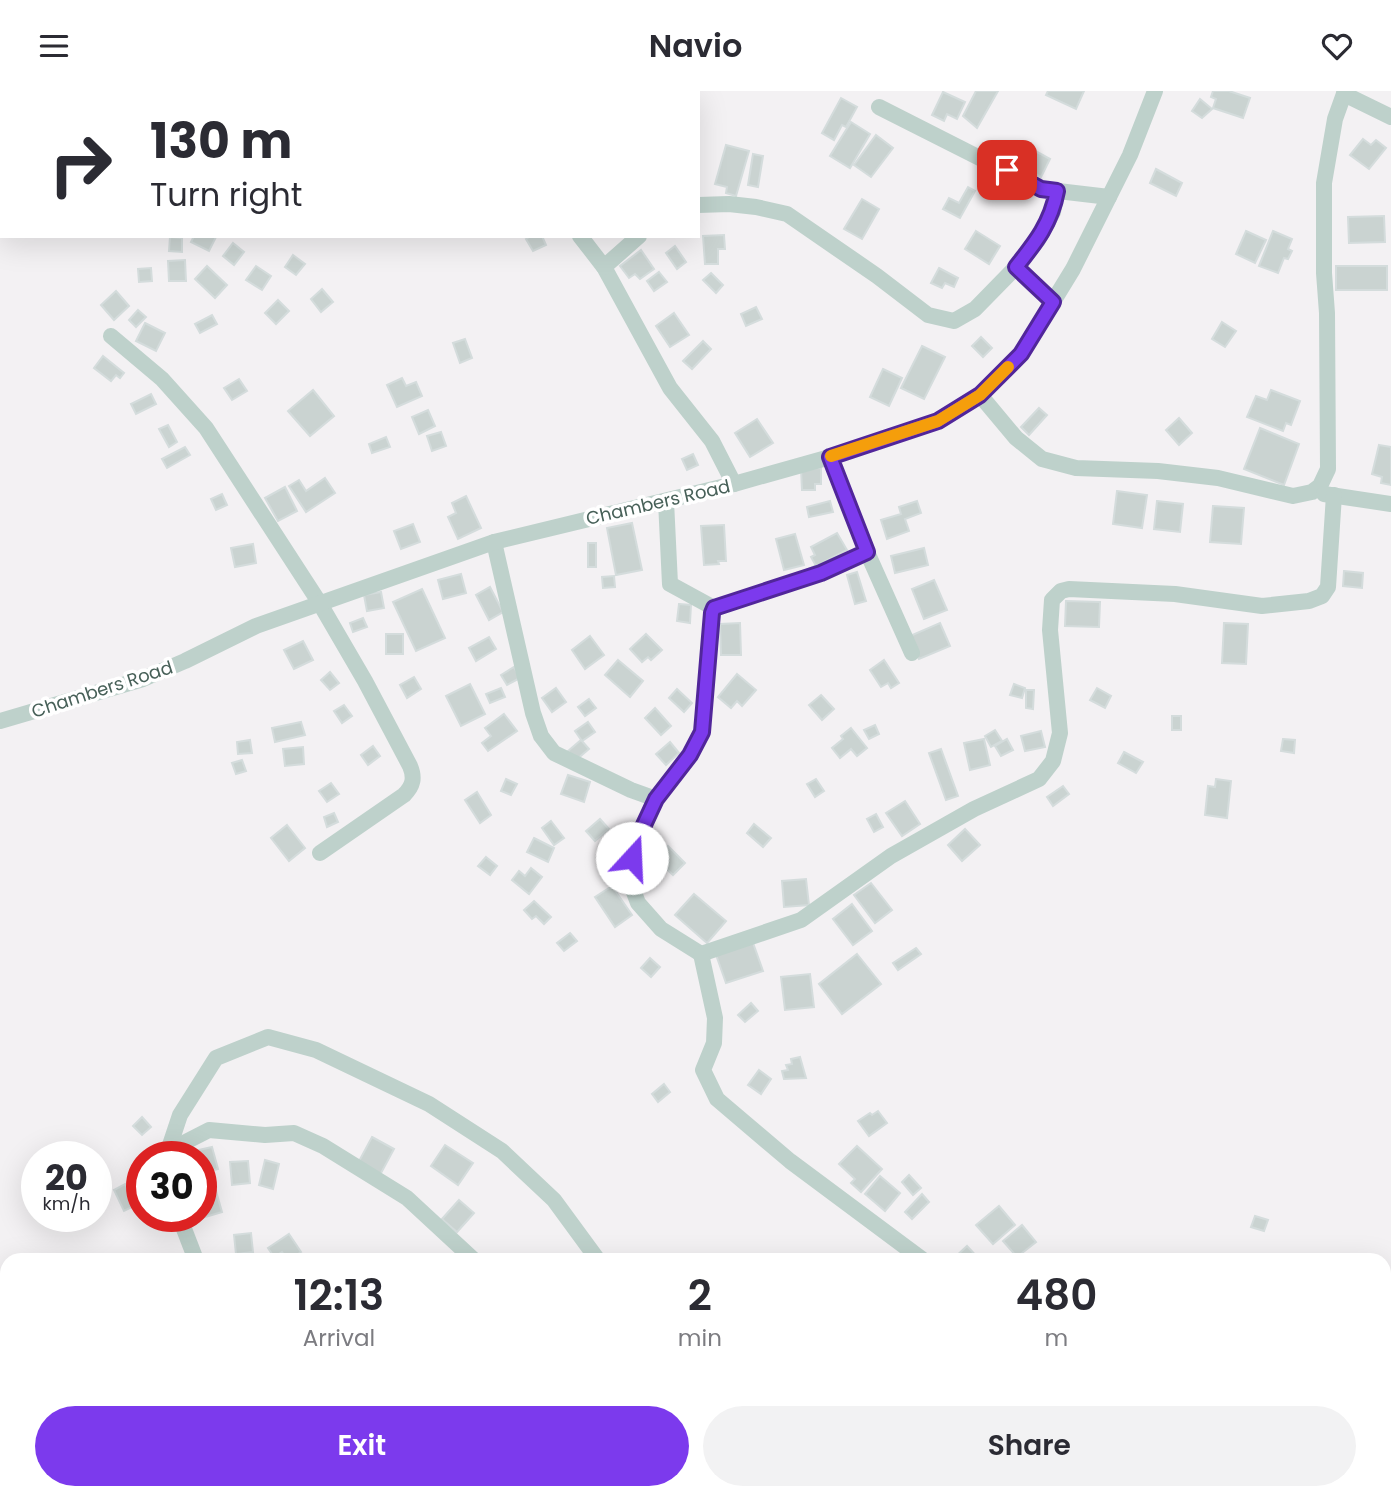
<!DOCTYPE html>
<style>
:root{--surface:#fff;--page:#f2f2f3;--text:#2b2b33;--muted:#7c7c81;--accent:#7c3aed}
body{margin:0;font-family:Poppins,sans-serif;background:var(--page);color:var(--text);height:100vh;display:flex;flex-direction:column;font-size:26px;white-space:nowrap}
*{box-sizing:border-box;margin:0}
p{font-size:23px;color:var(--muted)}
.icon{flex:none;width:38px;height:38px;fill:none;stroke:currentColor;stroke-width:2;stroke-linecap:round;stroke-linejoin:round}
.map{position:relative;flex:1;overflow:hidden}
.sheet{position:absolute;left:0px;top:1162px;width:1391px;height:247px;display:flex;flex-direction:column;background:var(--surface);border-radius:21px 21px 0 0;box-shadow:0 7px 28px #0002}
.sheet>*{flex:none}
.banner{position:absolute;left:0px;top:0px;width:700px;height:147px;box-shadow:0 7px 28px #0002;background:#fff;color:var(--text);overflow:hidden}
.speed{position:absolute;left:21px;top:1050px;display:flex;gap:14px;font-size:35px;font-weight:700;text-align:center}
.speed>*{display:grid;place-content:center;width:91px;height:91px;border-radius:50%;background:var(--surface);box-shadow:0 7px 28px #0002;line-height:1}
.speed small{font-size:18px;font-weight:400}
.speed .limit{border:10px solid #d22;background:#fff;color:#111}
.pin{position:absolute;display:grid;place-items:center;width:60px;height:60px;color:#fff;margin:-30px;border-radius:14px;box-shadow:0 4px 10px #0006}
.me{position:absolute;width:77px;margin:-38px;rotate:20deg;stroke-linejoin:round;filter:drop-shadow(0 0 5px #0008)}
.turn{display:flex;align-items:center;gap:24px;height:147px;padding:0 35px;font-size:32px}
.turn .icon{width:91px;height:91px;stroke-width:2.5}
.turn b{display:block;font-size:49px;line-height:60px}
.eta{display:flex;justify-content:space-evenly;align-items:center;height:119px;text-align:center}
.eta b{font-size:42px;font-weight:600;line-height:49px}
.primary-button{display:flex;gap:14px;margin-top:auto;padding:14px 35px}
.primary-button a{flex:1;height:80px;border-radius:42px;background:var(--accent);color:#fff;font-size:28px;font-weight:600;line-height:80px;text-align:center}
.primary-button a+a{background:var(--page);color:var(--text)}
header{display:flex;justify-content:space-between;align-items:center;height:91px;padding:0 35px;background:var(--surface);font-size:32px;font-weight:600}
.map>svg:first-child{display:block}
.building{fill:#cad3d1;stroke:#d4dcdc;stroke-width:2}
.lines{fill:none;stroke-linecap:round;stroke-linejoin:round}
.minor{stroke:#bed1cb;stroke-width:16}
.route-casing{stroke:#51269a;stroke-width:18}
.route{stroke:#7c3aed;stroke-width:12}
.slow{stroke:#f59e0b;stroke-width:12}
.labels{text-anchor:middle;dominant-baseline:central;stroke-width:7;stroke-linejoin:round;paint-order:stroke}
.street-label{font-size:18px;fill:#476058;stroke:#fff}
</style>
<header><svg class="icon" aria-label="menu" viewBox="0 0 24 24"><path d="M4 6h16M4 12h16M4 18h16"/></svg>Navio<svg class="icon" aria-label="heart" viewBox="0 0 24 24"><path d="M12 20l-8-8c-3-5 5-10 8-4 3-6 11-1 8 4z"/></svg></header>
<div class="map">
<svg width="1391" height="1408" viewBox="0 0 1391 1408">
<rect width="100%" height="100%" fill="#f3f1f3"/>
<g class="building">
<polygon points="976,0 998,0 977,37 963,25"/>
<polygon points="1048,0 1084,0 1076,18 1046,4"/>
<polygon points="1213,0 1229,0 1250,7 1243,27 1213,17 1216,8 1211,6"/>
<polygon points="943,1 965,11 957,28 947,23 944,30 932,24"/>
<polygon points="841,7 857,16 846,36 842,34 834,49 822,42"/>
<polygon points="1200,8 1212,18 1202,27 1192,20"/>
<polygon points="851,31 870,43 850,77 830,65"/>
<polygon points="876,44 893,57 871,86 854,74"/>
<polygon points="1363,48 1371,54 1376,49 1386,57 1369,78 1350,64"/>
<polygon points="726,54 749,60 736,105 726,102 727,96 715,93"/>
<polygon points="1030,57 1050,68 1041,86 1020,74"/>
<polygon points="753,63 763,65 758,96 748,94"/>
<polygon points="1156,78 1182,92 1176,105 1150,92"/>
<polygon points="968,96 975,100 960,127 943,118 949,107 959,112"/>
<polygon points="862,108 879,118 862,148 844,138"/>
<polygon points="1384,125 1385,151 1349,152 1348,126"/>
<polygon points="976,140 1000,155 989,173 965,158"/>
<polygon points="1246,140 1266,149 1255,172 1236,163"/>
<polygon points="1273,140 1292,148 1288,158 1292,160 1288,168 1284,167 1278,182 1259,175"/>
<polygon points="724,144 725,158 718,158 718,173 705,173 703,145"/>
<polygon points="194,145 215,145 216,146 209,160 191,151"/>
<polygon points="531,145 542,145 546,154 533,160 526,148"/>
<polygon points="170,146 182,147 182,161 169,160"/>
<polygon points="233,152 244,161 234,174 223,165"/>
<polygon points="675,155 686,171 677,178 666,162"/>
<polygon points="641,159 654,178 640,188 635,183 629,187 620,175"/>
<polygon points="293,164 305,173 296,184 285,176"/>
<polygon points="185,169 186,190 169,190 168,170"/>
<polygon points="207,175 227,194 215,207 195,188"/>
<polygon points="256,175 271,185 262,199 246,189"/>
<rect x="1336" y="175" width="51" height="24"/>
<polygon points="151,177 152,190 139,191 138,178"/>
<polygon points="939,177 958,187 954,196 945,192 942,197 931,192"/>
<polygon points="659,181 667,191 654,200 647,190"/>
<polygon points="711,182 723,194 716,202 703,189"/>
<polygon points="322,198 333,211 321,221 311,208"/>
<polygon points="116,200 129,215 114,229 101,214"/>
<polygon points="278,209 289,220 276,233 265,222"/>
<polygon points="756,216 762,228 746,235 741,223"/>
<polygon points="138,219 146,226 136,236 129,229"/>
<polygon points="674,222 689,244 670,256 656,235"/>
<polygon points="212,224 217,233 200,242 195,233"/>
<polygon points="1222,231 1236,240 1225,256 1212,248"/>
<polygon points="145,232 165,242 156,260 136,250"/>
<polygon points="981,246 992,257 983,266 972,255"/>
<polygon points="465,248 472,267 460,272 453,252"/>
<polygon points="703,250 711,258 692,278 683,270"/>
<polygon points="922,255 945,266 924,308 901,297"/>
<polygon points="103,265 124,282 120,287 116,284 111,290 94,277"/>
<polygon points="883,278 902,287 889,315 870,306"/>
<polygon points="402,287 406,295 416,291 422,305 397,316 387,294"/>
<polygon points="239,288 247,300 232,309 224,297"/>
<polygon points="313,299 334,325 310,345 288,320"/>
<polygon points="1271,299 1300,310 1291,334 1286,332 1283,340 1247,326 1256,305 1267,309"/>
<polygon points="151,303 156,313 136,323 131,313"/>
<polygon points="1039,317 1047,324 1029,344 1021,336"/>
<polygon points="428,319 435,335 419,343 412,326"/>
<polygon points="1179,327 1192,342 1179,354 1166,339"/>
<polygon points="757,328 773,352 750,366 735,342"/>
<polygon points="168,334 177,351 169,356 159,338"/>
<polygon points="1260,337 1299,353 1284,394 1244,378"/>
<polygon points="441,341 446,355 432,360 427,345"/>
<polygon points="386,346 390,356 372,362 369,353"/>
<polygon points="1379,354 1391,356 1391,394 1381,392 1382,386 1372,383"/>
<polygon points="185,356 190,364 167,377 162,368"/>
<polygon points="693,363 698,374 687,379 682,368"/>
<polygon points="821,377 821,393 815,393 815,399 802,399 801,378"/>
<polygon points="325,387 335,402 306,421 289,395 299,389 306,400"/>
<polygon points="285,396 297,420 278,430 265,407"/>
<polygon points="1117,400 1147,404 1142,437 1113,433"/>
<polygon points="222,403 227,414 216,419 211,408"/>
<polygon points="466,405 481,437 458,448 448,426 456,422 452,412"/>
<polygon points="830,410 833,421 809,426 807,416"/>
<polygon points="917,410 921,422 905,428 909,440 887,448 881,429 901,423 899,416"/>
<polygon points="1157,410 1183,413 1180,441 1154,438"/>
<polygon points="1213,415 1244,417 1241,453 1210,451"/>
<polygon points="632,432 642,479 616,484 607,437"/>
<polygon points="413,433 420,451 401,458 394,440"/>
<polygon points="724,434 726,470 718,470 719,473 704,474 701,435"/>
<polygon points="837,442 847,459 816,475 811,466 815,464 811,456"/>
<polygon points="795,443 804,474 784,479 776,448"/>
<rect x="588" y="452" width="8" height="24"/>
<polygon points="253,453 256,472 235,476 231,457"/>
<polygon points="924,457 928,474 895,482 891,465"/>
<polygon points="1344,480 1363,482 1362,497 1343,495"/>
<polygon points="857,481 866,510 855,513 847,484"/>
<polygon points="461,483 466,502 443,508 438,489"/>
<polygon points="614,485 615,496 603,497 602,486"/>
<polygon points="934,489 947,519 924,528 912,498"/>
<polygon points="490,496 503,521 489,529 476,504"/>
<polygon points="422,498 445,547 416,560 393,511"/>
<polygon points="381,501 384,517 367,520 364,504"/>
<polygon points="1066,510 1100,511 1099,536 1065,535"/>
<polygon points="679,513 691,514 690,532 677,530"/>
<polygon points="363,527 367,536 353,541 350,532"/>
<polygon points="740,532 741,564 721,564 720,533"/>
<polygon points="940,532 950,555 919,568 910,545"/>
<polygon points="1224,532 1248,533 1246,573 1222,572"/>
<rect x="386" y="543" width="17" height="20"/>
<polygon points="646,543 662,559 651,569 648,566 642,571 630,558"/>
<polygon points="590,545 604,564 585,578 572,559"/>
<polygon points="489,546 496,558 476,570 469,557"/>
<polygon points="303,550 313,569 294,578 284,559"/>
<polygon points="618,569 643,590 630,606 605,584"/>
<polygon points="884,569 899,592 891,597 888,592 881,596 870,579"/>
<polygon points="514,576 520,587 507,594 501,584"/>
<polygon points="330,581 339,592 330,599 321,589"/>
<polygon points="737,583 756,599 742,615 737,610 731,617 718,606"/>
<polygon points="414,586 421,598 407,607 400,594"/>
<polygon points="470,593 485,623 461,635 446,605"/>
<polygon points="1014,593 1025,597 1022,607 1010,604"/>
<polygon points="501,597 505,606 490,612 486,603"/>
<polygon points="556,597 566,611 552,621 542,607"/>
<polygon points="1097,597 1111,605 1105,617 1090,609"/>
<polygon points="677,598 692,612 684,621 669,607"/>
<polygon points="1026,599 1034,599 1033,618 1026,617"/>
<polygon points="821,604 834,618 822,629 809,614"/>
<polygon points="589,608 596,617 585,625 578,616"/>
<polygon points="344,614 352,625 342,632 334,620"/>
<polygon points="655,617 671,635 661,644 645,627"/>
<polygon points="504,623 517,640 488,660 482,652 491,645 485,637"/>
<rect x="1172" y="625" width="9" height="14"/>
<polygon points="301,631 305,644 275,651 272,637"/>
<polygon points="588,631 595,641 582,650 575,640"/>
<polygon points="875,634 879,643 869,648 864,639"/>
<polygon points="851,637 867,657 857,665 851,658 840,667 832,657 843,648 841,645"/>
<polygon points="995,639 1002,650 991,656 985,645"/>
<polygon points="1041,640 1045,656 1025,660 1021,645"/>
<polygon points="984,648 990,674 970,679 964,652"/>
<polygon points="1007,648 1013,659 1001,665 995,655"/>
<polygon points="1283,648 1295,649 1294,662 1281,660"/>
<polygon points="250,649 252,662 238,663 237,651"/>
<polygon points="581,649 589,658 576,669 568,660"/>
<polygon points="670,651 679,662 666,674 656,663"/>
<polygon points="373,655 380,665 368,674 361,664"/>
<polygon points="303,656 304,673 285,675 283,658"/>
<polygon points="941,658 958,705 946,709 929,662"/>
<polygon points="1124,661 1143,671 1136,682 1118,672"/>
<polygon points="242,669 246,680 236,683 232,672"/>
<polygon points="568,684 590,691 584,711 561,703"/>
<polygon points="506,688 517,693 511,704 501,700"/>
<polygon points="816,688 824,700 815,706 807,693"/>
<polygon points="1216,688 1231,690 1227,727 1205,724 1208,695 1215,696"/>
<polygon points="331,692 339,703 327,711 319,700"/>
<polygon points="1063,695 1069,703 1053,715 1047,706"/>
<polygon points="477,701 491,724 480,732 465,709"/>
<polygon points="905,710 920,733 902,745 886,722"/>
<polygon points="334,722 338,731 327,736 324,726"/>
<polygon points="876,723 883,736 874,741 867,728"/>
<polygon points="600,728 609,738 595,750 586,740"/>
<polygon points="551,730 564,747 554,754 542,737"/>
<polygon points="754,733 771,747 763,756 747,742"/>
<polygon points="287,734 305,757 289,770 271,747"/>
<polygon points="965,738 980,754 962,770 948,754"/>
<polygon points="534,747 554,757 548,771 527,761"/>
<polygon points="668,755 685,772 673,784 656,768"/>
<polygon points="486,766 497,775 490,784 478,775"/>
<polygon points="531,777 542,786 529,803 512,789 519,780 525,785"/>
<polygon points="806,788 809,814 784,816 782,790"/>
<polygon points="871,792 892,819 875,832 854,804"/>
<polygon points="612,795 632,824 615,836 595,806"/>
<polygon points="694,803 726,830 707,852 675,824"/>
<polygon points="534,810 551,826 544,833 536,825 532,828 524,819"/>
<polygon points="852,813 872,840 853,854 833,828"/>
<polygon points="570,842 577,850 564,860 557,852"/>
<polygon points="752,849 763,880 726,892 715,861"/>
<polygon points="916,857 921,863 898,879 893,872"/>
<polygon points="857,863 881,893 842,923 819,893"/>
<polygon points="650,867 660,876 651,886 641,877"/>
<polygon points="810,883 814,916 785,919 781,886"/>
<polygon points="751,912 758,920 745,931 738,924"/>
<polygon points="800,966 806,987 784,988 782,980 788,979 786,974 792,973 791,968"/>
<polygon points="759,979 771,988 761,1003 748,994"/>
<polygon points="664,993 670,1001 658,1011 652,1003"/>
<polygon points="878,1020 887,1032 869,1045 858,1030 870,1022 872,1024"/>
<polygon points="142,1026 151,1036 142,1044 133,1035"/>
<polygon points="372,1046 394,1058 380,1084 358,1072"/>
<polygon points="445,1054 473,1072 458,1094 431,1075"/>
<polygon points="857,1055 882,1078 861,1101 851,1092 855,1088 839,1073"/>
<polygon points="212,1056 218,1078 201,1082 201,1066 191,1066 190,1061"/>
<polygon points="265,1069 279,1073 273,1098 259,1094"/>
<polygon points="248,1070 250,1092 232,1094 230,1071"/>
<polygon points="909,1084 921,1097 913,1104 902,1091"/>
<polygon points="214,1085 216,1096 201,1099 201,1088"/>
<polygon points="880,1085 900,1102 885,1120 865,1103"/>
<polygon points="125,1093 136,1114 124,1120 114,1099"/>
<polygon points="216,1100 222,1121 202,1127 201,1104"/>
<polygon points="922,1103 929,1111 912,1128 905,1121"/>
<polygon points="459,1109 474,1122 457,1141 442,1128"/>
<polygon points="999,1115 1015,1134 993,1153 976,1134"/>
<polygon points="1255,1125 1268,1129 1264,1140 1251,1136"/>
<polygon points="1022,1134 1036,1151 1017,1166 1003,1150"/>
<polygon points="251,1142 253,1161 236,1163 234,1144"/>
<polygon points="289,1143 301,1161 288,1169 282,1161 274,1166 268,1157"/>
<polygon points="967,1155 980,1169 952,1169"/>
<polygon points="0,1247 7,1251 7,1269 0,1280"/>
<polygon points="2,1361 7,1363 7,1387 0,1384"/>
<polygon points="333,1402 365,1402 366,1405 355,1408 335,1408"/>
<polygon points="464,1402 504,1402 508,1408 455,1408"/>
</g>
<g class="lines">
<g class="minor">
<polyline points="485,0 486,2"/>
<polyline points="295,2 296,0"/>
<polyline points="594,2 598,0"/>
<polyline points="1344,3 1391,26"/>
<polyline points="879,16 1041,98 1109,106"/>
<polyline points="698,114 729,113 756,116 787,123 877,185 928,224 954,230 975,218 1016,176 1038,149 1053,121 1057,100"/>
<polyline points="580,145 604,176 670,297 712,350 734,393"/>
<polyline points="604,176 639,145"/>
<polyline points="1016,176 1053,211"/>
<path d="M 111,245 L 162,288 L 206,337 L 319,511 L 365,590 L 410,675 C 415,687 413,695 404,704 L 320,762"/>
<polyline points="980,304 1016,347 1042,368 1076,377 1158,380 1218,387 1293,405 1312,401 1320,395 1328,378 1327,222 1324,182 1324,92 1335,28 1345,0"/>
<polyline points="830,366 867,461 912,562"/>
<polyline points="1324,403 1391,413"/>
<polyline points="666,410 670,493 714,517"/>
<polyline points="494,451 533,622 541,645 554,662 631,699 656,708 690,664 702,641 712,522 714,517 805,487 867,461"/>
<polyline points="0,630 143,588 185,570 256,535 494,451 734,393 830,366 938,330 980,304 1021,263 1073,178 1130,64 1155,0"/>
<polyline points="656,708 636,751 627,783 638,812 661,838 701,863 801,829 891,765 974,718 1039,688 1053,670 1060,642 1050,539 1052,509 1061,500 1069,498 1175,503 1262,515 1309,510 1322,505 1328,496 1334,404"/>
<polyline points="701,863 715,927 714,952 703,979 717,1008 790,1070 923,1169"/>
<polyline points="168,1060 209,1039 265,1044 294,1042 323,1055 407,1107 474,1169"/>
<polyline points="169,1066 168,1060 180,1024 216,967 268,946 316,959 429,1013 502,1060 554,1109 598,1169"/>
<polyline points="179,1125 196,1169"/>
<polyline points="0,1226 7,1229"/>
<polyline points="0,1338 7,1323"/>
<polyline points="236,1402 239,1408"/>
<polyline points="317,1402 319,1408"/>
<polyline points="429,1402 432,1408"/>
<polyline points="663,1402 666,1408"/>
<polyline points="774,1402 779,1408"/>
<polyline points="1129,1402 1132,1408"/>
</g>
</g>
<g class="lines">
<defs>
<path id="route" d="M 632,767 L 636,751 L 656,708 L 690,664 L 702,641 L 712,522 L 714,517 L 821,482 L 867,461 L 830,366 L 938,330 L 980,304 L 1021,263 L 1053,211 L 1016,176 C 1036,151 1051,132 1057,100 L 1041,98 L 1007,79"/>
</defs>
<use href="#route" class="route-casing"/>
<use href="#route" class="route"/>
<polyline class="slow" points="831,365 938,330 980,304 1008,276"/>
</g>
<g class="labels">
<g class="street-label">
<text transform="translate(658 411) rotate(-13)">Chambers Road</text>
<text transform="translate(102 598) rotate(-18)">Chambers Road</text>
</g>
</g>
</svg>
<div class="speed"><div>20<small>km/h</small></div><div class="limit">30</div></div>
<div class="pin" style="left:1007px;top:79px;background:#d93025"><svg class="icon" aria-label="arrive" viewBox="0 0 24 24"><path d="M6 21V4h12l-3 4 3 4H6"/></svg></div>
<svg class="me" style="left:632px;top:767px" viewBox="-20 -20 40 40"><circle r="19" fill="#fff"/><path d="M0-13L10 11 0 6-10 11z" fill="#7c3aed"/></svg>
<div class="banner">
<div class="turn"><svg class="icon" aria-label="right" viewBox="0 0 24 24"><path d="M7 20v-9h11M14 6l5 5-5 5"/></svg><div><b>130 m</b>Turn right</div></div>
</div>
<section class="sheet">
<div class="eta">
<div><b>12:13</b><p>Arrival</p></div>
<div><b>2</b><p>min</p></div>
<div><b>480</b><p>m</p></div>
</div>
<div class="primary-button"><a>Exit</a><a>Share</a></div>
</section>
</div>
